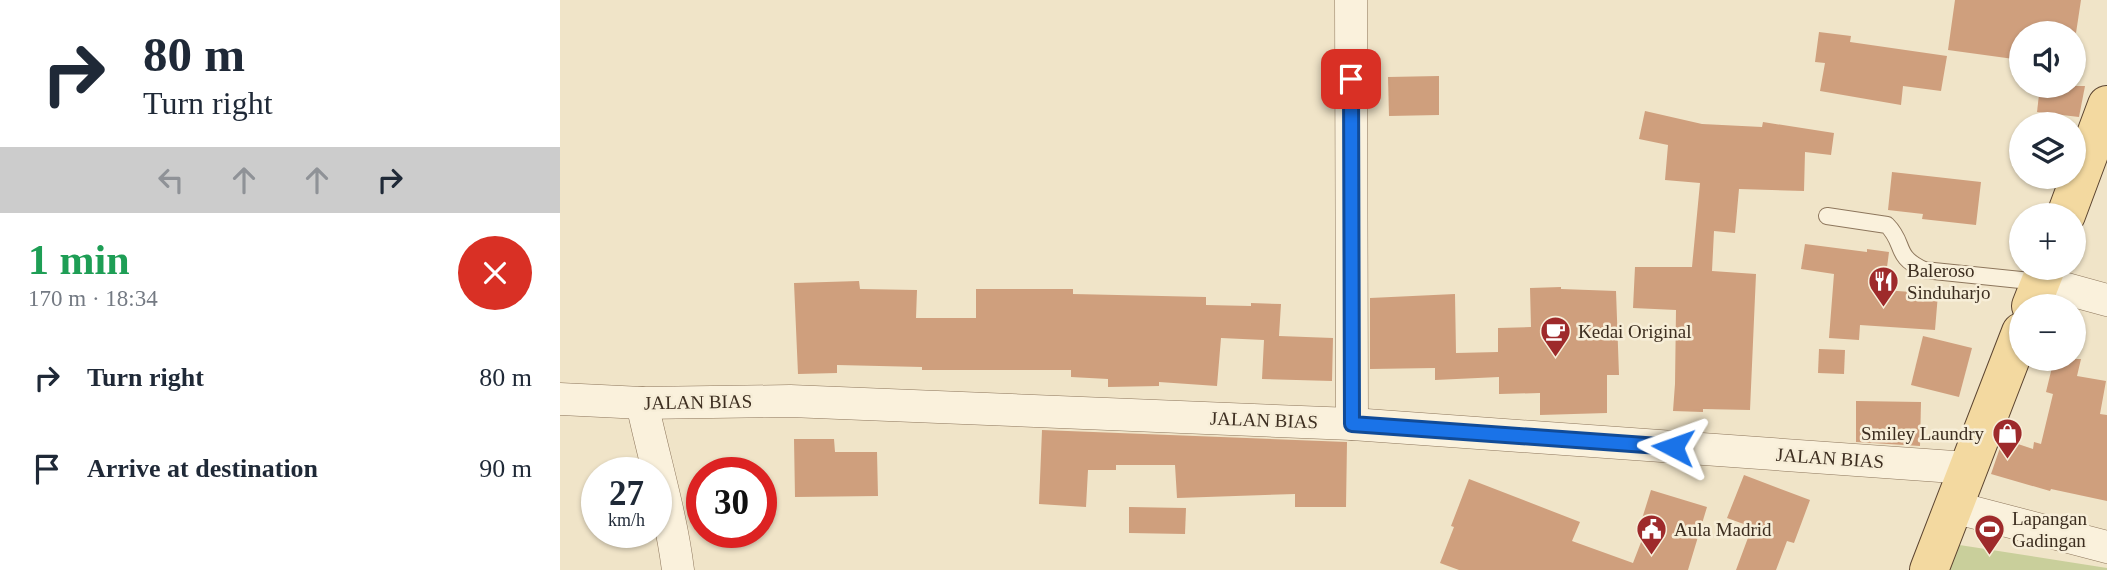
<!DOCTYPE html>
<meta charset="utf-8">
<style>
:root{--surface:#fff;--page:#f6f6f7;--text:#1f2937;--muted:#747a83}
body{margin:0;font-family:Georgia,serif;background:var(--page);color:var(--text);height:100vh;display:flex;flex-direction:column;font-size:26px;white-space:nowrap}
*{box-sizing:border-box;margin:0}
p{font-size:23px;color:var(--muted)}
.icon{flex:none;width:38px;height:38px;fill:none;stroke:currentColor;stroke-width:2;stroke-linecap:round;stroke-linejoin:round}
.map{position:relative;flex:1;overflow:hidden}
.details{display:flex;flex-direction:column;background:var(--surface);width:560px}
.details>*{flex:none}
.banner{background:#fff;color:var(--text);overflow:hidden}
.buttons{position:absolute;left:1449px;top:21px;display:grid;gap:14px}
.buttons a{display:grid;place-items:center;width:77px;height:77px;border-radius:50%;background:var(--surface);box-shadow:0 2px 5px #0004;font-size:35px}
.speed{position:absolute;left:21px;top:457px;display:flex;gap:14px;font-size:35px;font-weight:700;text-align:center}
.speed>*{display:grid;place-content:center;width:91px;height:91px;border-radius:50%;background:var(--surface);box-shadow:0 2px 5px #0004;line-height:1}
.speed small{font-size:18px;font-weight:400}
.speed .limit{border:10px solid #d22;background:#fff;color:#111}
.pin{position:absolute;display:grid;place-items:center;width:60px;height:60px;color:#fff;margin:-30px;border-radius:14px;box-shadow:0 4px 10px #0006}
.me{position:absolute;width:77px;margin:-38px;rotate:274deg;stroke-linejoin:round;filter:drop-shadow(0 0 5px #0008)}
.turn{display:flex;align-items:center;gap:24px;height:147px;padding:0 28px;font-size:32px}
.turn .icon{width:91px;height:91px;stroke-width:2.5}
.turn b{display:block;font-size:49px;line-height:60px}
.lanes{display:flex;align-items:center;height:66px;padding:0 28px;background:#0003;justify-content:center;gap:35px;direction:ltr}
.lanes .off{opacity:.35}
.round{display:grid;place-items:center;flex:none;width:74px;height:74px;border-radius:37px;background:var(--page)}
.head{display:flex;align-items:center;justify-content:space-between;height:119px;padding:0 28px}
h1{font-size:42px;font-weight:800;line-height:52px;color:#1e9e55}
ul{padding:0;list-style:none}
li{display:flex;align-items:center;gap:21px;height:91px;padding:0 28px}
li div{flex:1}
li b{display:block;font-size:26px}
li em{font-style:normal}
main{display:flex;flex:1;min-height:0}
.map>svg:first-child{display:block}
.green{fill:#c9cf9b}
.building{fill:#cf9f7d}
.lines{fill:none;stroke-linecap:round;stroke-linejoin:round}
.lane-casing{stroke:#8d765c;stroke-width:18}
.street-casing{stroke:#8d765c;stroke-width:33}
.primary-casing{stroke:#5b4430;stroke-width:40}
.lane{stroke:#faf1dc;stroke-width:16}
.street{stroke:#faf1dc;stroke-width:32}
.primary{stroke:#f3d9a0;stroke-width:38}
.route-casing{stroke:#114b97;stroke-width:18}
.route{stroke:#1a73e8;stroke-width:12}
.labels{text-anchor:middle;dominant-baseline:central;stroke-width:5;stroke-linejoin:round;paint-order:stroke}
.poi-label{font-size:19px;fill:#3d2e20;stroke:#f7eed8;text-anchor:start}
.street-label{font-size:19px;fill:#3d2e20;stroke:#f7eed8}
</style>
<main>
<section class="details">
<div class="banner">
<div class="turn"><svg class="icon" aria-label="right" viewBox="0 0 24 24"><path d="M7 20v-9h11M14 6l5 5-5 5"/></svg><div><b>80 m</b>Turn right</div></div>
<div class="lanes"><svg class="icon off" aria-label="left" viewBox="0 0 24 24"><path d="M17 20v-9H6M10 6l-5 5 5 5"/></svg><svg class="icon off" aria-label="ahead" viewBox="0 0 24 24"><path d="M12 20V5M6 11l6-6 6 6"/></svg><svg class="icon off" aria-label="ahead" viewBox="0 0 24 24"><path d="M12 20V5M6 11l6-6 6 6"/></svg><svg class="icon" aria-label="right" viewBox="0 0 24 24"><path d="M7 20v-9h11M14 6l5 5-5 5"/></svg></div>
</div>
<div class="head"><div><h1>1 min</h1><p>170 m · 18:34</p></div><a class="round" style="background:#d93025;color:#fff"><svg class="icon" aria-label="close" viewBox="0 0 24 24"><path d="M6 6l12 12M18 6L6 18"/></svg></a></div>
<ul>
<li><svg class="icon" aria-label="right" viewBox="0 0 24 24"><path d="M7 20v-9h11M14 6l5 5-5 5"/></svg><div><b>Turn right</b></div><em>80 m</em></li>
<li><svg class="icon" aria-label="arrive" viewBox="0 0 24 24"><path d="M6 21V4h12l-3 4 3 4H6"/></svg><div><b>Arrive at destination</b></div><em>90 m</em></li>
</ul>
</section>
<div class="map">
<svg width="1547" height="570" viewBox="0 0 1547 570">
<rect width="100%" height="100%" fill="#f0e4c8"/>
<polygon class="green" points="1393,544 1547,568 1547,570 1383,570"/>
<g class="building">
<polygon points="1395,0 1521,0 1516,33 1461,33 1461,60 1388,50"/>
<polygon points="1259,32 1291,36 1290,42 1387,56 1381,91 1343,86 1341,105 1260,91 1265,63 1255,62"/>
<polygon points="879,76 879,115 829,116 828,77"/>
<polygon points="1480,86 1525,86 1519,117 1477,112"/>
<polygon points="1085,111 1142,124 1202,127 1203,122 1274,133 1271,155 1245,152 1244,191 1179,189 1175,233 1154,231 1152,271 1196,274 1190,410 1143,409 1143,412 1113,411 1115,384 1116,310 1073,308 1075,267 1132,267 1140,183 1105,180 1108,145 1079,139"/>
<polygon points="1332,172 1421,182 1416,225 1362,219 1363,214 1328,210"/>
<polygon points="1245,244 1307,252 1307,249 1329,252 1324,290 1378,294 1375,330 1300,325 1299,340 1269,338 1274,274 1241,269"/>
<polygon points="299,281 300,289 357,290 356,318 416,318 416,289 513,289 513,294 646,297 646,305 691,306 691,303 721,304 719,336 773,338 772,381 702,379 704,340 661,338 657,386 599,382 599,386 548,387 548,379 511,377 511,370 362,370 362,367 277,365 277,373 238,374 234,283"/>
<polygon points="1001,287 1001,289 1056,291 1059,375 1047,375 1047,413 980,415 980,393 939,394 939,377 875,380 875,368 810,369 810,298 895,294 896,353 938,352 938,328 971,327 970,288"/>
<polygon points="1363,336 1412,348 1399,397 1351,385"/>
<polygon points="1259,349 1285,350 1284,374 1258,373"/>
<polygon points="1494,359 1521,359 1517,376 1546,381 1540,414 1547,415 1547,501 1491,489 1490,491 1431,474 1443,439 1473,449 1474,442 1481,444 1493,394 1486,392"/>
<polygon points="1296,401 1361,402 1360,446 1296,442"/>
<polygon points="482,430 787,442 786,507 735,507 735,494 617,498 615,465 556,465 556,470 528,470 526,507 479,504"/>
<polygon points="234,439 274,439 275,452 317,452 318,496 235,497"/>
<polygon points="1184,475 1250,500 1234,543 1227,541 1216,570 1176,570 1192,527 1167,518"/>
<polygon points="909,479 1020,522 1012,541 1073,563 1088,524 1081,522 1091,490 1147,507 1128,570 899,570 880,563 894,527 891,526"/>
<polygon points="569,507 626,508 625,534 569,533"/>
</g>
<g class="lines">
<defs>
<path id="lane" d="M 1267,216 L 1327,225 C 1346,244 1333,256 1364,270 L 1480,282"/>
<g id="street">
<polyline points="791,0 792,424"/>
<polyline points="1481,282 1547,300"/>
<polyline points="0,399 82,403 230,401 792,424 1408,468"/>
<path d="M 82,403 C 94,459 111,514 118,570"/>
<polyline points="1393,507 1547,547"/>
</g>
<g id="primary">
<polyline points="1506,215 1547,105"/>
<polyline points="1471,306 1486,268"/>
<polyline points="1369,570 1461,332"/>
</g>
</defs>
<use href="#lane" class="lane-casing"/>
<use href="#street" class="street-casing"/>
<use href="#primary" class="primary-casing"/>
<use href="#lane" class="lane"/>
<use href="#street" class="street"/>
<use href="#primary" class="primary"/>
</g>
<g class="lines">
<defs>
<polyline id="route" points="791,79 792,424 1113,447"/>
</defs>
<use href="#route" class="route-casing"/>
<use href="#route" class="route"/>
</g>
<defs>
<symbol id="restaurant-pin" viewBox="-11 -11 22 30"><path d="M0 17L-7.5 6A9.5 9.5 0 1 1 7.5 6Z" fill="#9e2a2b" stroke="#f7eed8"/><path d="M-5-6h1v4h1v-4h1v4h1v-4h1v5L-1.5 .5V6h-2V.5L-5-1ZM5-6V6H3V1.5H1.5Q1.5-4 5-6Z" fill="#fff"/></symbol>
<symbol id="cafe-pin" viewBox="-11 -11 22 30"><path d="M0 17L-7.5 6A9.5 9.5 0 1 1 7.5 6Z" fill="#9e2a2b" stroke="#f7eed8"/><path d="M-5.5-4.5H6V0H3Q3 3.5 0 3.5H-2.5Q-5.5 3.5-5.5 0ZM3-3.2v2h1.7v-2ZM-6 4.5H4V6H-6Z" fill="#fff"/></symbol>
<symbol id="shop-pin" viewBox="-11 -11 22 30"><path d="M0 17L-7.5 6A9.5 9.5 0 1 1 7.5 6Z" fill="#9e2a2b" stroke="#f7eed8"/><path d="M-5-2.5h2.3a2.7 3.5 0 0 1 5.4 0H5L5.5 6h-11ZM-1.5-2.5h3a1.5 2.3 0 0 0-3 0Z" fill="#fff"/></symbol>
<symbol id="civic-pin" viewBox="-11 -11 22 30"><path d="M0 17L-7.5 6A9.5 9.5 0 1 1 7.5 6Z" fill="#9e2a2b" stroke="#f7eed8"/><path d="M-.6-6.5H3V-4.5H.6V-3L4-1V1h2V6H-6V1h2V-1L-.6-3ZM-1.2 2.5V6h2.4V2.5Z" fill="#fff"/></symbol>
<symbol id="stadium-pin" viewBox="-11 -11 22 30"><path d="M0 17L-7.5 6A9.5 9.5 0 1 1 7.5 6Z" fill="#9e2a2b" stroke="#f7eed8"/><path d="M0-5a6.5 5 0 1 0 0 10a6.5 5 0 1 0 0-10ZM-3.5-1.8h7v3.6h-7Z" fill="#fff"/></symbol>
</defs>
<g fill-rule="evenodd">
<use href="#restaurant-pin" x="1306" y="264" width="35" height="47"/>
<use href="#cafe-pin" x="978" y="314" width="35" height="47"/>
<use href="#shop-pin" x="1430" y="416" width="35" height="47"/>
<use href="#civic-pin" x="1074" y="512" width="35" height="47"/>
<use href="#stadium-pin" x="1412" y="512" width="35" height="47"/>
</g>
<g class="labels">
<g class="poi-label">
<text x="1347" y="270">Baleroso<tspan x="1347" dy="22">Sinduharjo</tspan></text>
<text x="1018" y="331">Kedai Original</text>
<text x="1424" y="433" text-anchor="end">Smiley Laundry</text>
<text x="1452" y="518">Lapangan<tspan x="1452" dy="22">Gadingan</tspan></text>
<text x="1114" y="529">Aula Madrid</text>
</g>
<g class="street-label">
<text transform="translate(138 402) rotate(-1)">JALAN BIAS</text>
<text transform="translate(704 420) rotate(2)">JALAN BIAS</text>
<text transform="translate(1270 458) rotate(4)">JALAN BIAS</text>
</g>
</g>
</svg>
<div class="buttons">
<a><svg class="icon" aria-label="sound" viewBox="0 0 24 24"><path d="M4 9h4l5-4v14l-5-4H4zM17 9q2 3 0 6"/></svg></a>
<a><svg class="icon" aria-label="layers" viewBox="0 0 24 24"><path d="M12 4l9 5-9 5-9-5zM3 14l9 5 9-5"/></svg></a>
<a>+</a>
<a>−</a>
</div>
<div class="speed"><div>27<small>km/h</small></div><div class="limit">30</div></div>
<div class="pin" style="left:791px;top:79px;background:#d93025"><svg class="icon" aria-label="arrive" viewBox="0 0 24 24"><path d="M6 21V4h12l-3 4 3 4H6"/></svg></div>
<svg class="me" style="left:1113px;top:447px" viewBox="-20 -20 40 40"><path d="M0-17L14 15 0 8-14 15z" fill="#1a73e8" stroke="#fff" stroke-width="4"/></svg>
</div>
</main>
